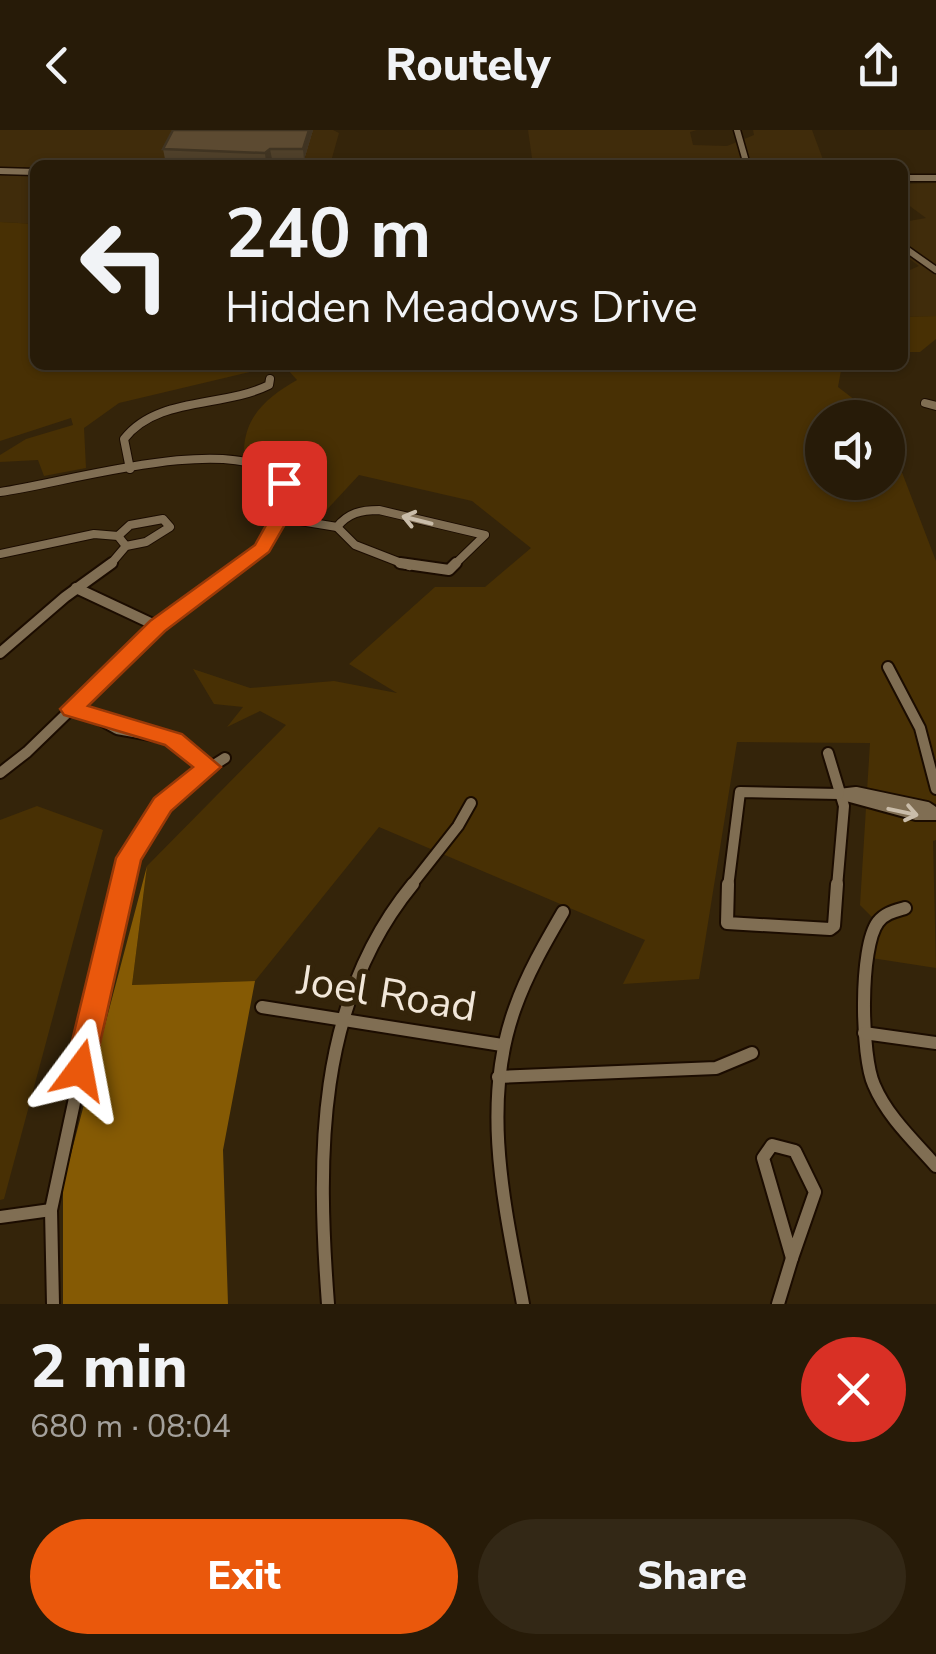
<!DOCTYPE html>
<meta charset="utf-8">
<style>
:root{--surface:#271b08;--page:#332816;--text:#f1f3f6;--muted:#a4a19c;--line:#433929;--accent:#ea580c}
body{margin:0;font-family:"Nunito Sans",sans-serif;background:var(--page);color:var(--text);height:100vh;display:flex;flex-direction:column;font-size:38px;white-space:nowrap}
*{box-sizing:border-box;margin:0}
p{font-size:32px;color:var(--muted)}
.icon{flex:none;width:55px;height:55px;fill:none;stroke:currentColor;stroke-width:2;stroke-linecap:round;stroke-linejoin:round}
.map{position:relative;height:1174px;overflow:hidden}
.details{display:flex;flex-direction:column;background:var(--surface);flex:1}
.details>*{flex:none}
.guide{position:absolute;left:30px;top:30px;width:878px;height:210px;border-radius:15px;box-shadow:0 2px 8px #0004,0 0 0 2px var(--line);background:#271b08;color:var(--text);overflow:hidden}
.tools{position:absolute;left:805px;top:270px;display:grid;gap:20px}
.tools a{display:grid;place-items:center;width:100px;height:100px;border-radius:50%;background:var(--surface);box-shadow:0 2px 8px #0004,0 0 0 2px var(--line);font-size:50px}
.pin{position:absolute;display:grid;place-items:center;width:85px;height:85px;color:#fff;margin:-42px;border-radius:20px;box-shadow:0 5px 15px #0006}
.me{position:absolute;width:110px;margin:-55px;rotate:13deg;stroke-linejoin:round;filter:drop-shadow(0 0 8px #0008)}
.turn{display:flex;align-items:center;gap:35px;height:210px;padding:0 30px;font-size:45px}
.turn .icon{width:130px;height:130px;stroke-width:2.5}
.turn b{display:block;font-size:70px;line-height:85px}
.round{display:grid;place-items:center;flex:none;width:105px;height:105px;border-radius:52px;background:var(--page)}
.head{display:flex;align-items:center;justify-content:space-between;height:170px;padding:0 30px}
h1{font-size:60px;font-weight:800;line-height:75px}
.cta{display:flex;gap:20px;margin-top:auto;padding:20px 30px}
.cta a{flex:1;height:115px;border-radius:60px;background:var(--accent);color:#fff;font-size:40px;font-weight:800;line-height:115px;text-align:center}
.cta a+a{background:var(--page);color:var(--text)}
header{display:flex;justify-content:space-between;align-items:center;height:130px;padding:0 30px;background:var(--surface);font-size:45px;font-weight:800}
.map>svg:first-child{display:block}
.built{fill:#402c0b}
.green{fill:#483004}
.water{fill:#855a04}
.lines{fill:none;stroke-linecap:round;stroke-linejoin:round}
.minor-far3-casing{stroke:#1b0c00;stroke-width:9}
.minor-far2-casing{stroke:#1b0c00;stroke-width:10}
.minor-far1-casing{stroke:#1b0c00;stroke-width:14}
.minor-casing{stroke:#1b0c00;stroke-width:16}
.minor-far3{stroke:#806e53;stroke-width:6}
.minor-far2{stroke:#806e53;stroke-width:8}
.minor-far1{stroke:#806e53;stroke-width:10}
.minor{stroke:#806e53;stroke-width:12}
.wall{fill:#4f402a}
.shaded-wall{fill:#403422}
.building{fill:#5c4a31;stroke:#403422;stroke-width:2.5}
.oneway{stroke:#cabdaa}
.route{fill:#ea580c;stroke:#983908;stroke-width:2.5}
.labels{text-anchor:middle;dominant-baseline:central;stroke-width:10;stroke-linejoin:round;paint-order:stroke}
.near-street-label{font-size:42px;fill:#f2e7d9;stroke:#34240a}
</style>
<header><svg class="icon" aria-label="back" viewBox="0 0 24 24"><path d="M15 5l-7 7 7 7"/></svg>Routely<svg class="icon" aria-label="share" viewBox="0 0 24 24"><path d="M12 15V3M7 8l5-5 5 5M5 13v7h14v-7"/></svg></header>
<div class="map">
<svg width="936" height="1174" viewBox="0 0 936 1174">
<rect width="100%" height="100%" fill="#34240a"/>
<g class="built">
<polygon points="0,0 333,0 339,3 330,35 35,35 35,94 0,92"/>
<polygon points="528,0 697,0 690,2 693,15 727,16 754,5 753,0 812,0 825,35 533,35"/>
<polygon points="936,53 936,186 903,187 903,143 919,136 903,124 903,92 926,88 903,71 903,54"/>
</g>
<g class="green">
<path d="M 0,92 L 35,94 L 35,235 L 842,235 L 838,257 L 877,287 L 822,288 L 822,352 L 888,352 L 888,306 L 936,431 L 936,710 L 933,711 L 936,838 L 865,827 L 874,789 L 860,775 L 870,613 L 737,612 L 699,849 L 623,854 L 645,810 L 379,697 L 255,851 L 132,855 L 147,736 L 286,595 L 260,581 L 227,597 L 243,577 L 214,574 L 193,539 L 250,558 L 334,551 L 397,563 L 349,534 L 435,457 L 485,457 L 531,418 L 472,371 L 359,345 L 321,386 L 294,380 L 324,339 L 285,315 L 264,327 L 244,320 C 245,285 269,266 297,250 L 288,240 L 267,238 L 119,273 L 84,298 L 86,338 L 44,346 L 38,330 L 0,332 L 0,325 L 26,309 L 73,295 L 71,288 L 0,311 Z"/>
<polygon points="936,186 936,209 920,222 903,222 903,187"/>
<polygon points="37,676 103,700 4,1069 0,1070 0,690"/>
</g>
<polygon class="water" points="147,736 132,855 255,851 223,1020 228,1174 63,1174 63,1054"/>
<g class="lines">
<defs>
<g id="minor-far3">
<polyline points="737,0 747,35"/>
<polyline points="0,41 35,42"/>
<polyline points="902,48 936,48"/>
<polyline points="902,116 936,140"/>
</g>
<g id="minor-far2">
<polyline points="925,273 936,276"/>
<path d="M 130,339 L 124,309 C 157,266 223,278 269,255 L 270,249"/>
<path d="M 0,362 C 65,353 217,306 273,342 C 280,347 285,359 290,367 L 262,418 L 238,436"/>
<polyline points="282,388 337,397"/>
<polyline points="118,406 130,395 163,389 170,397 146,412 126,416"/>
<polyline points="0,424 94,404 118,406 126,416 109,436"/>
<path d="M 409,436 L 355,415 L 337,397 C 348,383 361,380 379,380 L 485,405 L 453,436"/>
</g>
<g id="minor-far1">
<polyline points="400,433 449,440 456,433"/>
<polyline points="76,458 157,496"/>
<polyline points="0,523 65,467 112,433"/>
<polyline points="888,537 920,598 936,659"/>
<polyline points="71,579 142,601"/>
<polyline points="101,590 117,599 173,609 210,637"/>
<polyline points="828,623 844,676 837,757"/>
<polyline points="0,643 27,622 157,496 242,433"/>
<polyline points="936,683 927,677 856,662 839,664 916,685 936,685"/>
<path d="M 121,757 C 134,697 175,659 225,628"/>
<polyline points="410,757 458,696 471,673"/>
<polyline points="728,757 740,662 839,664"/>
</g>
<g id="minor">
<polyline points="728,754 727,793 830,799 834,796 837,754"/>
<path d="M 905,778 C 895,781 885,783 878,792 C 859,817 861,927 874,955 C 887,986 914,1011 936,1036"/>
<polyline points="262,877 502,915"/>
<polyline points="864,903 936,913"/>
<polyline points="498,947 716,938 752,923"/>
<polygon points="772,1015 795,1021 815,1062 792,1128 763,1028"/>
<polyline points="0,1087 51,1080"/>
<polyline points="53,1174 51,1080 121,754"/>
<path d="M 328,1174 C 317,1029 315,873 413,754"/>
<path d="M 523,1174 C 505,1078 480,974 515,878 C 527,844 545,813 563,782"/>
<polyline points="778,1174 792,1128"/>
</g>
</defs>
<use href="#minor-far3" class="minor-far3-casing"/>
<use href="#minor-far2" class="minor-far2-casing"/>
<use href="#minor-far1" class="minor-far1-casing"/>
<use href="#minor" class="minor-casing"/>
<use href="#minor-far3" class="minor-far3"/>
<use href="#minor-far2" class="minor-far2"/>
<use href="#minor-far1" class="minor-far1"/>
<use href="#minor" class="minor"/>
</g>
<polygon class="wall" points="173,0 313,0 304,30 272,29 266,33 165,29 163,19"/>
<g class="shaded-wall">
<polygon points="309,0 313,0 304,30 303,19"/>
<polygon points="270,19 272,29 266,33 265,23"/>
</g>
<polygon class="building" points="173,0 309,0 303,19 270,19 265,23 163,19"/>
<defs><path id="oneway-shaft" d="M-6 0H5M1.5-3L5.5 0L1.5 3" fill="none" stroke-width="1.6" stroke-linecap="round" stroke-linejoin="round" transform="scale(2.5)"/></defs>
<g class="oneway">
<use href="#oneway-shaft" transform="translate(417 390) rotate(-166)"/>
<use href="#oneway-shaft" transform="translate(903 682) rotate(12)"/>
</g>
<polygon class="route" points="284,348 294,353 299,370 269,422 165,501 88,576 182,604 221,637 171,681 141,730 94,940 90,950 80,954 69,950 65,940 116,728 154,668 193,637 165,615 64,585 60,579 150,491 255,415 280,370 275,353"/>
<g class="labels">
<g class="near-street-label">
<text transform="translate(387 864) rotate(9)">Joel Road</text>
</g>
</g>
</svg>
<div class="tools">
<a><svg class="icon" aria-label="sound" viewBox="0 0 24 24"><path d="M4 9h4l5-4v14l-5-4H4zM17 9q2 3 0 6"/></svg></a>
</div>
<div class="pin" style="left:284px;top:353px;background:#d93025"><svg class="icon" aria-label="arrive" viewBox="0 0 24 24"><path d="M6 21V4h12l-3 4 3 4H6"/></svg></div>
<svg class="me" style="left:80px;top:940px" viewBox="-20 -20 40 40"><path d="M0-17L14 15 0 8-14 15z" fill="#ea580c" stroke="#fff" stroke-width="4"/></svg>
<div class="guide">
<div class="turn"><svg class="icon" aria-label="left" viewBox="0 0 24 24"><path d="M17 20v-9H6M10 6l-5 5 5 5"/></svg><div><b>240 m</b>Hidden Meadows Drive</div></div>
</div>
</div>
<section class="details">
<div class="head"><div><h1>2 min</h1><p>680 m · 08:04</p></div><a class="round" style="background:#d93025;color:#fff"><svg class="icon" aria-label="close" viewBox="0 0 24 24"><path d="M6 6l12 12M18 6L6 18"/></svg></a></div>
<div class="cta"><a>Exit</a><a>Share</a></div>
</section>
